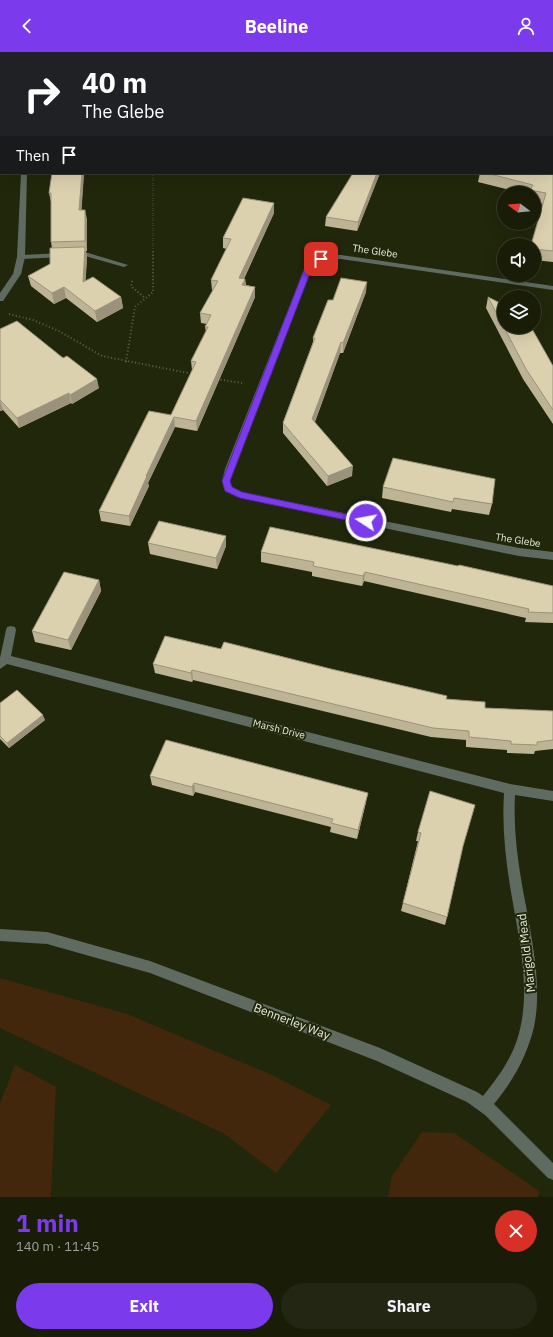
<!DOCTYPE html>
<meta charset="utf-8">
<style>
:root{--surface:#191d08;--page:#222612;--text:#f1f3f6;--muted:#9fa29c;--line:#373b29;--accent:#7c3aed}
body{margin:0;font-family:"IBM Plex Sans",sans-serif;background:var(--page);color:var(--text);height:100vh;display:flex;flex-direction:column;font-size:15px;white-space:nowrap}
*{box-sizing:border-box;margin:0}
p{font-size:13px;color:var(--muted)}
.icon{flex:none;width:22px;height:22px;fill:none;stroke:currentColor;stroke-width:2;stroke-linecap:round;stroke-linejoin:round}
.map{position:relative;height:1145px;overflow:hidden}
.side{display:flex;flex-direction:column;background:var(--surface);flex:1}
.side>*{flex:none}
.banner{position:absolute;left:0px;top:0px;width:553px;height:122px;box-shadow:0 4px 16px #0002,0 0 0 1px var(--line);background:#202124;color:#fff;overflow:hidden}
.needle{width:26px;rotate:286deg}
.fabs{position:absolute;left:497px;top:134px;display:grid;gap:8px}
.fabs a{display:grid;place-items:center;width:44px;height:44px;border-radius:50%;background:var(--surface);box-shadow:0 4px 16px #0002,0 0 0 1px var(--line);font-size:20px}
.pin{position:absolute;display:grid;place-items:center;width:34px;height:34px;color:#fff;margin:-17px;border-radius:8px;box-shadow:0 2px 6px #0006}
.me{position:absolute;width:44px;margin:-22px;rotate:281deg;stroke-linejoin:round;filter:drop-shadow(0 0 3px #0008)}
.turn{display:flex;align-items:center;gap:14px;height:84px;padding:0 16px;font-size:18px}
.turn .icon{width:52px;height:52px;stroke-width:2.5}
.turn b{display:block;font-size:28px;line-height:34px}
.then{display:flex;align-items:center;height:38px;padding:0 16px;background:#0003;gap:8px;font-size:15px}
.round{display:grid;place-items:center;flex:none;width:42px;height:42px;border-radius:21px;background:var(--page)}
.headline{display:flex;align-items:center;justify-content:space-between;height:68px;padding:0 16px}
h1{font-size:24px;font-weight:800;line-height:30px;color:var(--accent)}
.primary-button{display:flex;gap:8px;margin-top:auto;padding:8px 16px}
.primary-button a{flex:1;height:46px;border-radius:24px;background:var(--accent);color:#fff;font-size:16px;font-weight:800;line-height:46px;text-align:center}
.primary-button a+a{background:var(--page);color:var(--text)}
header{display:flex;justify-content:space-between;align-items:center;height:52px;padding:0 16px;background:var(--accent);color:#fff;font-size:18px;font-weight:800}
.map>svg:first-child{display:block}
.green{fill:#42270c}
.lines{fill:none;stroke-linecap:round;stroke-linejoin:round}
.path-far1{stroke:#5f644b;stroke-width:1.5;stroke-dasharray:0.5 2;stroke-linecap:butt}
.path{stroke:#5f644b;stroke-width:2;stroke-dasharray:1 2.5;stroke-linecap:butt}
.service{fill:#5f6b61;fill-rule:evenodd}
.minor{fill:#5f6b61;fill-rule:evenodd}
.wall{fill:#bdb496}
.shaded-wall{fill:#9a927a}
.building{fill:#dcd1ae;stroke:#9a927a}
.route{fill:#7c3aed;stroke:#51269a}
.labels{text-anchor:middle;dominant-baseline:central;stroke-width:4;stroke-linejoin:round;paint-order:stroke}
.street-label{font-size:10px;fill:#e7ecda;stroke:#21270b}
.near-street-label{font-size:12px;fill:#e7ecda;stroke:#21270b}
</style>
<header><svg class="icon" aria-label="back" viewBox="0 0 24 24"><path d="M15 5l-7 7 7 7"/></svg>Beeline<svg class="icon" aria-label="person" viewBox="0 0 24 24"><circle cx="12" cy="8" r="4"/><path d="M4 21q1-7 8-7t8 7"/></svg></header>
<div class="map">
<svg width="553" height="1145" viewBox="0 0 553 1145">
<rect width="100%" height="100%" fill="#21270b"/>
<g class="green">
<polygon points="0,926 127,962 270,1022 331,1053 276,1121 223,1081 0,976"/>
<polygon points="15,1013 56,1035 51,1145 0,1145 0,1052"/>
<polygon points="422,1080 454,1081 539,1139 538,1145 388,1145 392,1124"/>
</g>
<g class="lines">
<polyline class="path-far1" points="153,121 153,198"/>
<g class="path">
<polyline points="132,229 131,234 145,246"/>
<polyline points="9,262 33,268 59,279 102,304 193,322"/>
<polyline points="126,310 135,255 153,240 153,197"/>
<polyline points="217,327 242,331"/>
</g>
<polygon class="service" points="85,200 128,213 124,215 85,204 21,207 17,205 21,203"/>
<g class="minor">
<rect x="0" y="117" width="1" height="4"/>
<polygon points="21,121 27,121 25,205 21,222 3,249 0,249 0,241 13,222 17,205"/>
<path d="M 332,203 L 341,203 L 553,234 L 553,238 L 341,207 C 330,207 321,209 312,216 L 233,417 L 230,429 L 232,435 L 242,440 L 259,444 L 519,496 L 553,500 L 553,508 L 519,504 L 259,450 L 237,445 L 225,439 L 222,429 L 225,417 L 305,215 L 318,207 Z"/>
<path d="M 11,574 L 15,575 L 16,578 L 11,604 L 510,732 L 553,739 L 553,749 L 515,743 C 513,781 519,818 526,854 C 533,893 542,936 534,975 C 527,1004 513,1029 494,1052 L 553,1111 L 553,1128 L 548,1126 L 485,1063 L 467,1050 L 377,1009 L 150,921 L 47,892 L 0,889 L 0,877 L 47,880 L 150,909 L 380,996 L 477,1040 L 483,1044 C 497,1027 510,1009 517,988 C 533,939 518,884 510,834 C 505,803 502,772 504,741 L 7,612 L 0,617 L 0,606 L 6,578 L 7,575 Z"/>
</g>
</g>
<g class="wall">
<polygon points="337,0 553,0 553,60 552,1 341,1"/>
<polygon points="552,84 553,85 553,210 534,208 534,193 543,152 534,150 534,141 522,141 478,130 480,121 552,121"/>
<polygon points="52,121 84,121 81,158 87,167 87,199 86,199 87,206 85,229 121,245 123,256 97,270 66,246 54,252 31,234 28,224 50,212 52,196 51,190 51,150 49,141"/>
<polygon points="380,121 357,179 325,174 326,165"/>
<polygon points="274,161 244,227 245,227 246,233 255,235 255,245 197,379 175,375 148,431 149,434 130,474 101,469 99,459 171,363 192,318 191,309 206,280 205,275 207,272 201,271 200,261 213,238 212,238 211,228 227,197 223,196 223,186"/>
<polygon points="366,240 343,301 340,301 315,370 352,424 327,434 283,381 283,371 313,290 313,286 333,248"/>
<polygon points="488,245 553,314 553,372 523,327 486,256"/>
<polygon points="0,277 99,336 72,352 71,351 19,376 3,358 0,359"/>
<polygon points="383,435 492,452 489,463 452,457 451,460 382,446"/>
<polygon points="148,491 226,494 217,517 150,502"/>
<polygon points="261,500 553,534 553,571 525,570 526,566 364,529 362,534 312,524 312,520 261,510"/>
<polygon points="99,528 101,539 71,598 35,590 32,579"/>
<polygon points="221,597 446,647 485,656 553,659 553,697 535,699 534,702 507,701 507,698 466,695 466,688 431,685 193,628 192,630 155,621 153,612"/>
<polygon points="0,651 45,668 9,696 0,687"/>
<polygon points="150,724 366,750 357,787 330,780 331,775 195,740 193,744 152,733"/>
<polygon points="418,780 463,794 447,865 445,873 401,859 418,789 416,789"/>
</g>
<g class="shaded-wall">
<polygon points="0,0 3,0 3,1 1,1 1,12 0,18"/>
<polygon points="553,53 553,60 552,61 552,55"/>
<polygon points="82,121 84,121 81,168 79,158"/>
<polygon points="377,121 380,121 357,179 358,170"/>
<polygon points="274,151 274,161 239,236 239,226"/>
<polygon points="85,158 87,167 87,199 85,189"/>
<polygon points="85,195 87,206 85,241 83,230"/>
<polygon points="245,227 246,237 242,233"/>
<polygon points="367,230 366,240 343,301 343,291"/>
<polygon points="64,235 66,246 54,252 52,241"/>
<polygon points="255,235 255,245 197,379 196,369"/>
<polygon points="121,245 123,256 97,270 95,259"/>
<polygon points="341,290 340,301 312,377 312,367"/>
<polygon points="97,327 99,336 72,352 70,343"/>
<polygon points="69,341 71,351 19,376 17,366"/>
<polygon points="0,348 3,358 0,359"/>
<polygon points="174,365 175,375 148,431 149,434 130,474 129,464 146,424"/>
<polygon points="353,414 352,424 327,434 328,424"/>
<polygon points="226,484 226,494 217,517 216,506"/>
<polygon points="365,520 364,529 362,534 363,524"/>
<polygon points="99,528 101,539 71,598 68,588"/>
<polygon points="192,618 193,628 192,630 191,621"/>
<polygon points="43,663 45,668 9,696 7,691"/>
<polygon points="194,731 195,740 193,744 192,735"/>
<polygon points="368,741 366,750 357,787 358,778"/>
</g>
<g class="building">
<polygon points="57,0 294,0 298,1 57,1"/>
<polygon points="373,0 447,0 446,1 372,1"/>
<polygon points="450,0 553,0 552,19 553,19 553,53 552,55 552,1 453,1"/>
<polygon points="552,84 553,85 553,110 552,110"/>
<polygon points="552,116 553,116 553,199 534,197 534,193 531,193 546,141 530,138 533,133 486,121 552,121"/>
<polygon points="52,121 82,121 79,158 85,158 85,189 51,190 51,141 49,141"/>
<polygon points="353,121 377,121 358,170 326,165"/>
<polygon points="243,146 274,151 239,226 245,227 242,233 255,235 196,369 174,365 146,424 147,424 129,464 99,459 149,359 171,363 196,310 191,309 208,275 205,275 211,263 200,261 218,229 211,228 231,187 223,186"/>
<polygon points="83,195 85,195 83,230 93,225 121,245 95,259 64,235 52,241 28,224 50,212 50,196"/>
<polygon points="341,226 367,230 343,291 341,290 312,367 353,414 328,424 283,371 315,286 313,286 328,248 333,248"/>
<polygon points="488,245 504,253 504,275 531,275 553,314 553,358 526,317"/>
<polygon points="17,269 63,306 67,304 97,327 70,343 69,341 17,366 0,348 0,277"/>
<polygon points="393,406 495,427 492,452 454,446 453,450 383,435"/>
<polygon points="159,469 226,484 216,506 148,491"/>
<polygon points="270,475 458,514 459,513 553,534 553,561 528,560 529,557 365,520 363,524 313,514 314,510 261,500"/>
<polygon points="64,520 99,528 68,588 32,579"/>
<polygon points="165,584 221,597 224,590 331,617 447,644 446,647 485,650 485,656 553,659 553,688 537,690 537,693 511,692 511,689 469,685 469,679 433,676 192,618 191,621 153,612"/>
<polygon points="17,638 43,663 7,691 0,684 0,651"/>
<polygon points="166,688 368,741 358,778 331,771 333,767 194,731 192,735 150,724"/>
<polygon points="430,739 475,753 463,794 447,865 403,851 421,781 418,780"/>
</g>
<polygon class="route" points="319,206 325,207 312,216 230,429 232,435 242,440 369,467 369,471 366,472 240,446 225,439 222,429 305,215"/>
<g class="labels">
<g class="street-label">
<text transform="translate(375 199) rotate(8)">The Glebe</text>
<text transform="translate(518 488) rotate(9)">The Glebe</text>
<text transform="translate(279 677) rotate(14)">Marsh Drive</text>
</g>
<g class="near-street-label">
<text transform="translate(526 901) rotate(-97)">Marigold Mead</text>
<text transform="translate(292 969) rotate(21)">Bennerley Way</text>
</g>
</g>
</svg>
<div class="fabs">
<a><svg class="needle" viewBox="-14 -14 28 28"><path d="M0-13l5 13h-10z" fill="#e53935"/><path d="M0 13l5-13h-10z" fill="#9fa29c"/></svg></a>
<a><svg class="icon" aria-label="sound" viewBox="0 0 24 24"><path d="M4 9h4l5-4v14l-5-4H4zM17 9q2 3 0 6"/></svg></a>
<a><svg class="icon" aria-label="layers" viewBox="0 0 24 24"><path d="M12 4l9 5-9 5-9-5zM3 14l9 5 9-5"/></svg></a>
</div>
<div class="pin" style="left:321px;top:207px;background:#d93025"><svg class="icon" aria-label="arrive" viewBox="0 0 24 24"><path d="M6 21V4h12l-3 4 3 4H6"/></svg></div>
<svg class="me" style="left:366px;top:469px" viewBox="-20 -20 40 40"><circle r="17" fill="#7c3aed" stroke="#fff" stroke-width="3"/><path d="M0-11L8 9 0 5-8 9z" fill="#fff"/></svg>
<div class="banner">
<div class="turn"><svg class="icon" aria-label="right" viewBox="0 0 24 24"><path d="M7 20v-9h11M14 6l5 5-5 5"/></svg><div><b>40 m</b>The Glebe</div></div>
<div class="then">Then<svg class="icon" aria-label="arrive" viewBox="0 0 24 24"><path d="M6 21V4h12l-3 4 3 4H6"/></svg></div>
</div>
</div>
<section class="side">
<div class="headline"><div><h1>1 min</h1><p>140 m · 11:45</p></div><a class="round" style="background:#d93025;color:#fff"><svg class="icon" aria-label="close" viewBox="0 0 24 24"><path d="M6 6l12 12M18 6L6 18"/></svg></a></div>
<div class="primary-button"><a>Exit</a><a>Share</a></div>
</section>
